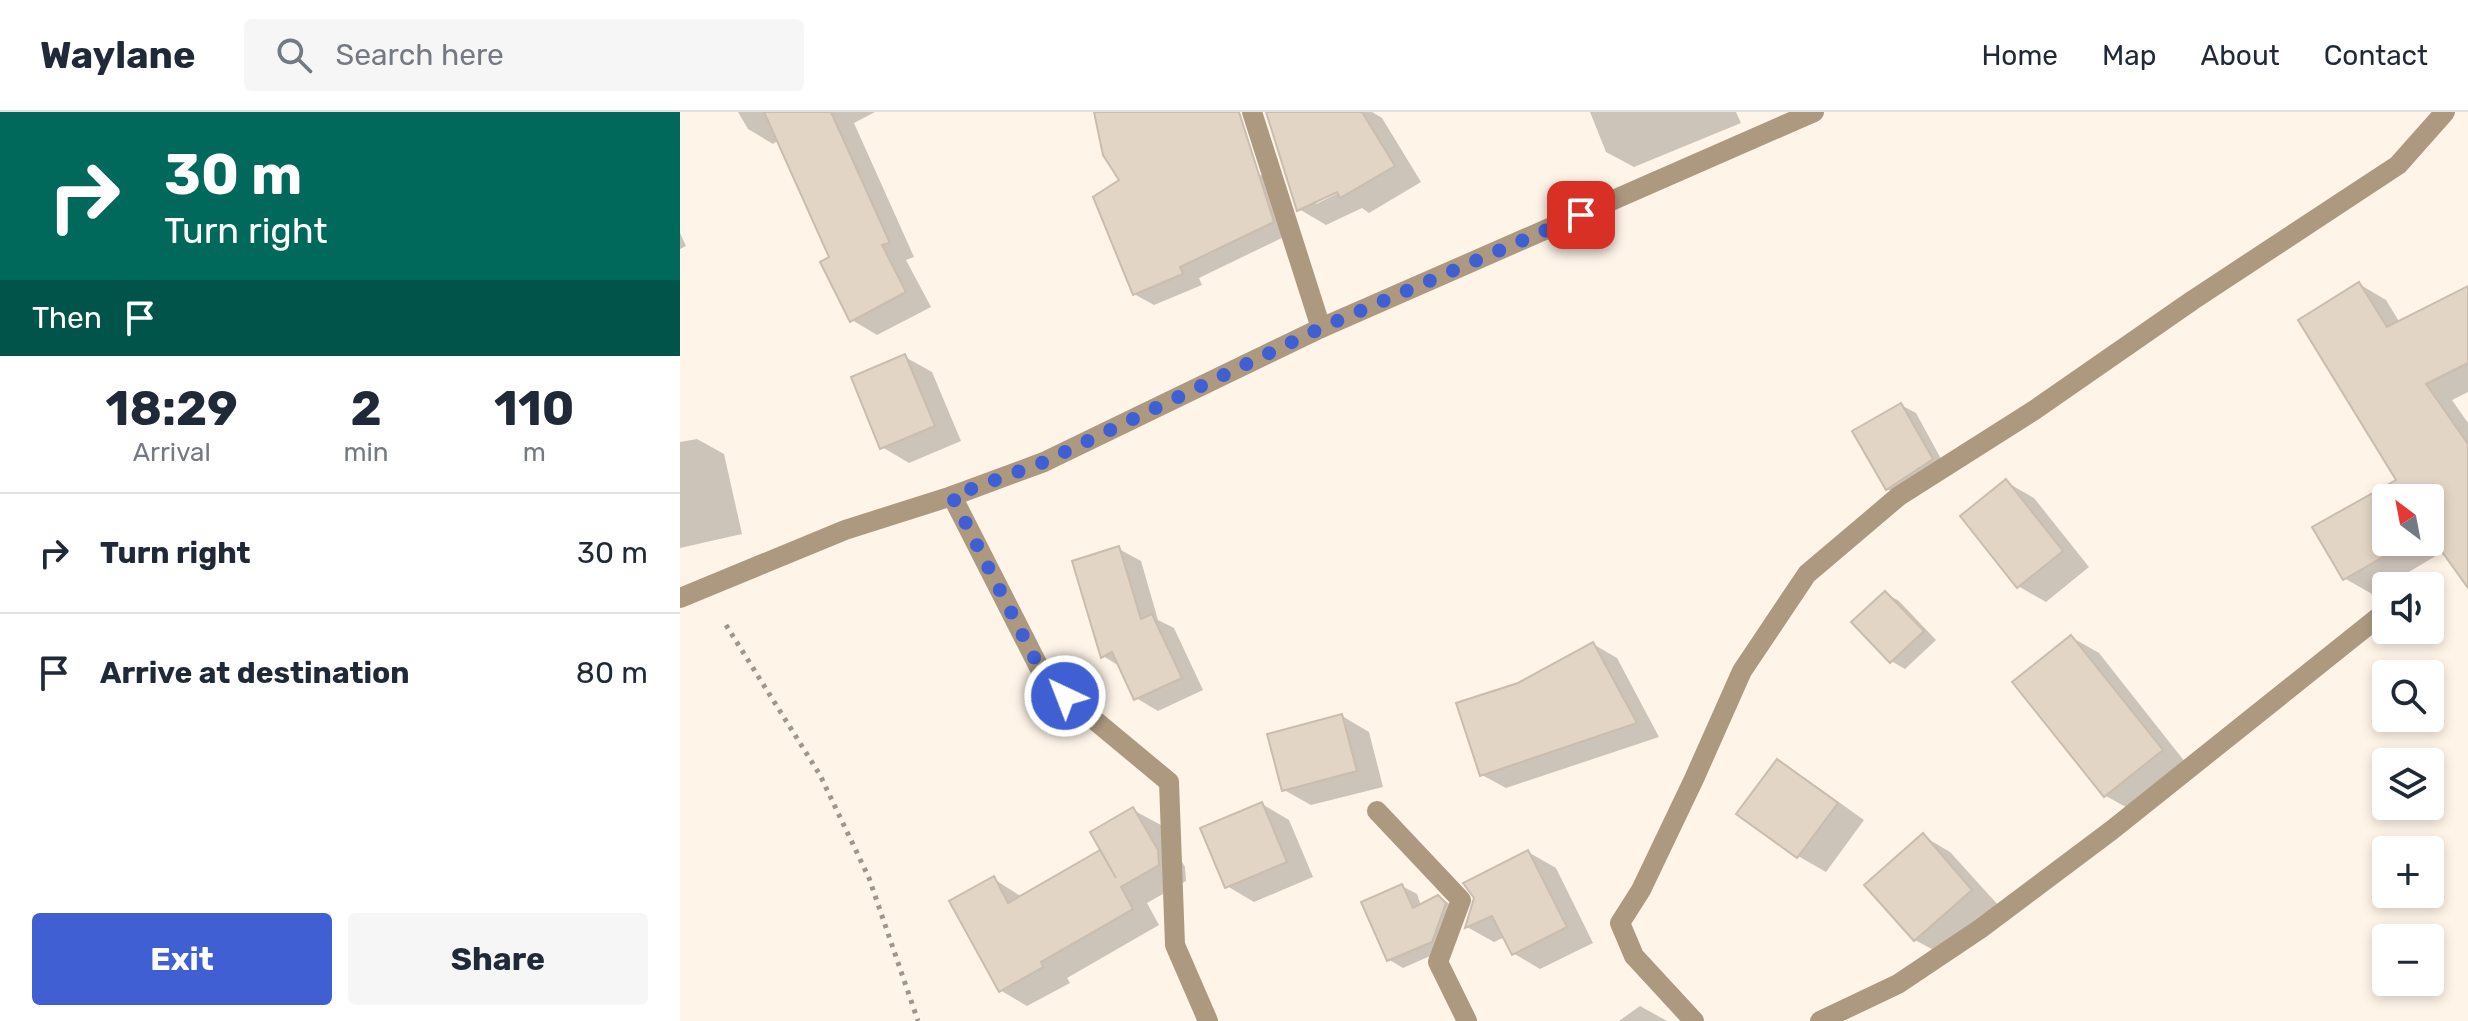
<!DOCTYPE html>
<meta charset="utf-8">
<style>
:root{--surface:#fff;--page:#f6f6f7;--text:#1f2937;--muted:#747a83;--line:#e0e1e3;--accent:#405fd2}
body{margin:0;font-family:Rubik,sans-serif;background:var(--page);color:var(--text);height:100vh;display:flex;flex-direction:column;font-size:30px;white-space:nowrap}
*{box-sizing:border-box;margin:0}
p{font-size:26px;color:var(--muted)}
.icon{flex:none;width:44px;height:44px;fill:none;stroke:currentColor;stroke-width:2;stroke-linecap:round;stroke-linejoin:round}
.map{position:relative;flex:1;overflow:hidden}
.panel{display:flex;flex-direction:column;background:var(--surface);width:680px}
.panel>*{flex:none}
.guide{background:#00695c;color:#fff;overflow:hidden}
.needle{width:52px;rotate:328deg}
.tools{position:absolute;left:1692px;top:372px;display:grid;gap:16px}
.tools a{display:grid;place-items:center;width:72px;height:72px;border-radius:8px;background:var(--surface);box-shadow:0 4px 12px #0003;font-size:40px}
.pin{position:absolute;display:grid;place-items:center;width:68px;height:68px;color:#fff;margin:-34px;border-radius:16px;box-shadow:0 4px 12px #0006}
.me{position:absolute;width:88px;margin:-44px;rotate:317deg;stroke-linejoin:round;filter:drop-shadow(0 0 6px #0008)}
.turn{display:flex;align-items:center;gap:28px;height:168px;padding:0 32px;font-size:36px}
.turn .icon{width:104px;height:104px;stroke-width:2.5}
.turn b{display:block;font-size:56px;line-height:68px}
.then{display:flex;align-items:center;height:76px;padding:0 32px;background:#0003;gap:16px;font-size:30px}
.eta{display:flex;justify-content:space-evenly;align-items:center;height:136px;text-align:center}
.eta b{font-size:48px;font-weight:700;line-height:56px}
.action{display:flex;gap:16px;margin-top:auto;padding:16px 32px}
.action a{flex:1;height:92px;border-radius:8px;background:var(--accent);color:#fff;font-size:32px;font-weight:700;line-height:92px;text-align:center}
.action a+a{background:var(--page);color:var(--text)}
ul{padding:0;list-style:none}
li{display:flex;align-items:center;gap:24px;height:120px;padding:0 32px;border-top:2px solid var(--line)}
li div{flex:1}
li b{display:block;font-size:30px}
li em{font-style:normal}
header{display:flex;align-items:center;gap:48px;box-sizing:border-box;height:112px;padding:0 40px;background:var(--surface);border-bottom:2px solid var(--line)}
header strong{font-size:38px}
nav{display:flex;gap:44px;margin-inline-start:auto;font-size:28px}
.search{width:560px;height:72px;background:var(--page);display:flex;align-items:center;gap:20px;box-sizing:border-box;padding:0 28px;border-radius:8px;color:var(--muted);font-size:30px}
main{display:flex;flex:1;min-height:0}
.map>svg:first-child{display:block}
.shadow{fill:#0003;fill-rule:evenodd}
.building{fill:#e2d5c5;stroke:#cabdae;stroke-width:2}
.lines{fill:none;stroke-linecap:round;stroke-linejoin:round}
.path{stroke:#9f968d;stroke-width:5;stroke-dasharray:4 6;stroke-linecap:butt}
.minor{stroke:#ad9980;stroke-width:20}
.route{stroke:#405fd2;stroke-width:14;stroke-dasharray:0 25.2}
</style>
<header>
<strong>Waylane</strong>
<div class="search"><svg class="icon" aria-label="search" viewBox="0 0 24 24"><circle cx="10" cy="10" r="6"/><path d="M15 15l6 6"/></svg>Search here</div>
<nav><a>Home</a><a>Map</a><a>About</a><a>Contact</a></nav>
</header>
<main>
<section class="panel">
<div class="guide">
<div class="turn"><svg class="icon" aria-label="right" viewBox="0 0 24 24"><path d="M7 20v-9h11M14 6l5 5-5 5"/></svg><div><b>30 m</b>Turn right</div></div>
<div class="then">Then<svg class="icon" aria-label="arrive" viewBox="0 0 24 24"><path d="M6 21V4h12l-3 4 3 4H6"/></svg></div>
</div>
<div class="eta">
<div><b>18:29</b><p>Arrival</p></div>
<div><b>2</b><p>min</p></div>
<div><b>110</b><p>m</p></div>
</div>
<ul>
<li><svg class="icon" aria-label="right" viewBox="0 0 24 24"><path d="M7 20v-9h11M14 6l5 5-5 5"/></svg><div><b>Turn right</b></div><em>30 m</em></li>
<li><svg class="icon" aria-label="arrive" viewBox="0 0 24 24"><path d="M6 21V4h12l-3 4 3 4H6"/></svg><div><b>Arrive at destination</b></div><em>80 m</em></li>
</ul>
<div class="action"><a>Exit</a><a>Share</a></div>
</section>
<div class="map">
<svg width="1788" height="909" viewBox="0 0 1788 909">
<rect width="100%" height="100%" fill="#fff4e8"/>
<g class="shadow">
<polygon points="58,0 195,0 174,11 234,145 226,148 251,195 197,223 172,208 152,146 99,28 93,32 68,17"/>
<polygon points="416,0 514,0 577,61 597,72 612,121 519,166 522,173 474,193 454,182 442,68"/>
<path d="M 658,0 L 692,0 L 702,6 L 741,70 L 689,101 L 682,96 L 646,113 L 619,97 ZM 665,74 L 666,77 L 636,92 L 636,88 Z"/>
<polygon points="910,0 1056,0 1061,11 954,55 926,40"/>
<polygon points="0,121 6,134 0,137"/>
<path d="M 1679,172 L 1706,188 L 1720,211 L 1788,177 L 1788,280 L 1772,288 L 1788,311 L 1788,461 L 1764,439 L 1692,482 L 1664,466 L 1635,416 L 1718,369 ZM 1706,386 L 1750,386 L 1750,430 L 1706,430 Z"/>
<polygon points="225,245 252,260 281,329 229,351 202,335"/>
<polygon points="1221,293 1236,301 1266,356 1221,385 1207,377"/>
<polygon points="17,327 44,342 62,422 0,436 0,330"/>
<polygon points="1326,370 1354,386 1409,455 1366,490 1338,474"/>
<polygon points="439,437 461,449 478,508 494,516 523,578 478,599 456,586 441,555 423,544"/>
<polygon points="1205,481 1219,489 1256,528 1225,557 1211,549"/>
<polygon points="1391,525 1419,541 1509,655 1453,699 1426,684 1335,570"/>
<polygon points="913,532 937,546 979,625 826,676 802,663 839,573"/>
<polygon points="662,604 689,620 703,675 631,693 604,678"/>
<polygon points="1097,650 1125,666 1184,708 1146,760 1118,744 1059,702"/>
<polygon points="582,692 609,708 633,765 574,790 547,774"/>
<polygon points="453,698 481,713 505,755 506,769 467,791 479,813 387,866 390,871 347,894 320,878 314,767 342,785 420,740 425,744"/>
<polygon points="1243,724 1270,740 1319,794 1263,843 1235,828"/>
<polygon points="848,740 876,756 913,831 860,857 833,841 825,825 814,830 787,815"/>
<polygon points="722,774 737,782 741,794 758,785 773,794 766,837 723,856 708,847"/>
<polygon points="960,894 987,909 939,909"/>
</g>
<g class="building">
<polygon points="84,0 151,0 210,131 202,133 226,180 170,210 140,150 149,145"/>
<polygon points="414,0 559,0 594,110 500,155 503,162 453,183 413,85 439,68 423,43"/>
<polygon points="586,0 682,0 715,54 660,86 657,80 617,99"/>
<polygon points="1679,170 1707,215 1788,174 1788,251 1746,272 1788,332 1788,476 1750,423 1750,386 1706,386 1706,430 1729,430 1663,468 1632,415 1716,368 1618,208"/>
<polygon points="225,242 255,314 200,337 171,265"/>
<polygon points="1221,291 1253,347 1206,378 1172,319"/>
<polygon points="1326,367 1383,439 1337,476 1280,404"/>
<polygon points="439,434 461,507 472,502 502,566 454,588 432,540 421,546 392,449"/>
<polygon points="1205,479 1244,519 1210,551 1171,510"/>
<polygon points="1391,523 1483,638 1424,685 1332,570"/>
<polygon points="913,530 957,611 800,664 776,591 838,571"/>
<polygon points="662,602 677,659 602,679 587,622"/>
<polygon points="1097,647 1158,691 1117,746 1056,702"/>
<polygon points="582,690 607,750 545,776 520,716"/>
<polygon points="453,695 478,738 479,753 441,775 453,797 361,850 363,855 319,880 269,789 314,764 328,791 420,738 436,766 410,720"/>
<polygon points="1243,721 1292,778 1234,829 1184,773"/>
<polygon points="848,738 887,815 832,843 812,804 785,816 794,786 783,771"/>
<polygon points="722,772 733,796 758,783 766,791 752,830 707,849 681,790"/>
</g>
<g class="lines">
<polyline class="path" points="46,513 140,663 189,766 238,909"/>
<g class="minor">
<polyline points="572,0 641,216"/>
<polyline points="272,384 365,567 489,670 495,833 528,909"/>
<polyline points="0,486 165,418 272,384 364,350 641,216 1134,0"/>
<polyline points="697,699 781,788 758,850 787,909"/>
<polyline points="1014,909 954,844 940,811 961,778 1014,667 1062,559 1127,462 1219,384 1353,299 1513,188 1718,53 1765,0"/>
<polyline points="1140,909 1218,872 1300,817 1432,718 1706,499"/>
</g>
</g>
<g class="lines">
<polyline class="route" points="385,584 365,567 272,384 364,350 641,216 901,103"/>
</g>
</svg>
<div class="tools">
<a><svg class="needle" viewBox="-14 -14 28 28"><path d="M0-13l5 13h-10z" fill="#e53935"/><path d="M0 13l5-13h-10z" fill="#747a83"/></svg></a>
<a><svg class="icon" aria-label="sound" viewBox="0 0 24 24"><path d="M4 9h4l5-4v14l-5-4H4zM17 9q2 3 0 6"/></svg></a>
<a><svg class="icon" aria-label="search" viewBox="0 0 24 24"><circle cx="10" cy="10" r="6"/><path d="M15 15l6 6"/></svg></a>
<a><svg class="icon" aria-label="layers" viewBox="0 0 24 24"><path d="M12 4l9 5-9 5-9-5zM3 14l9 5 9-5"/></svg></a>
<a>+</a>
<a>−</a>
</div>
<div class="pin" style="left:901px;top:103px;background:#d93025"><svg class="icon" aria-label="arrive" viewBox="0 0 24 24"><path d="M6 21V4h12l-3 4 3 4H6"/></svg></div>
<svg class="me" style="left:385px;top:584px" viewBox="-20 -20 40 40"><circle r="17" fill="#405fd2" stroke="#fff" stroke-width="3"/><path d="M0-11L8 9 0 5-8 9z" fill="#fff"/></svg>
</div>
</main>
